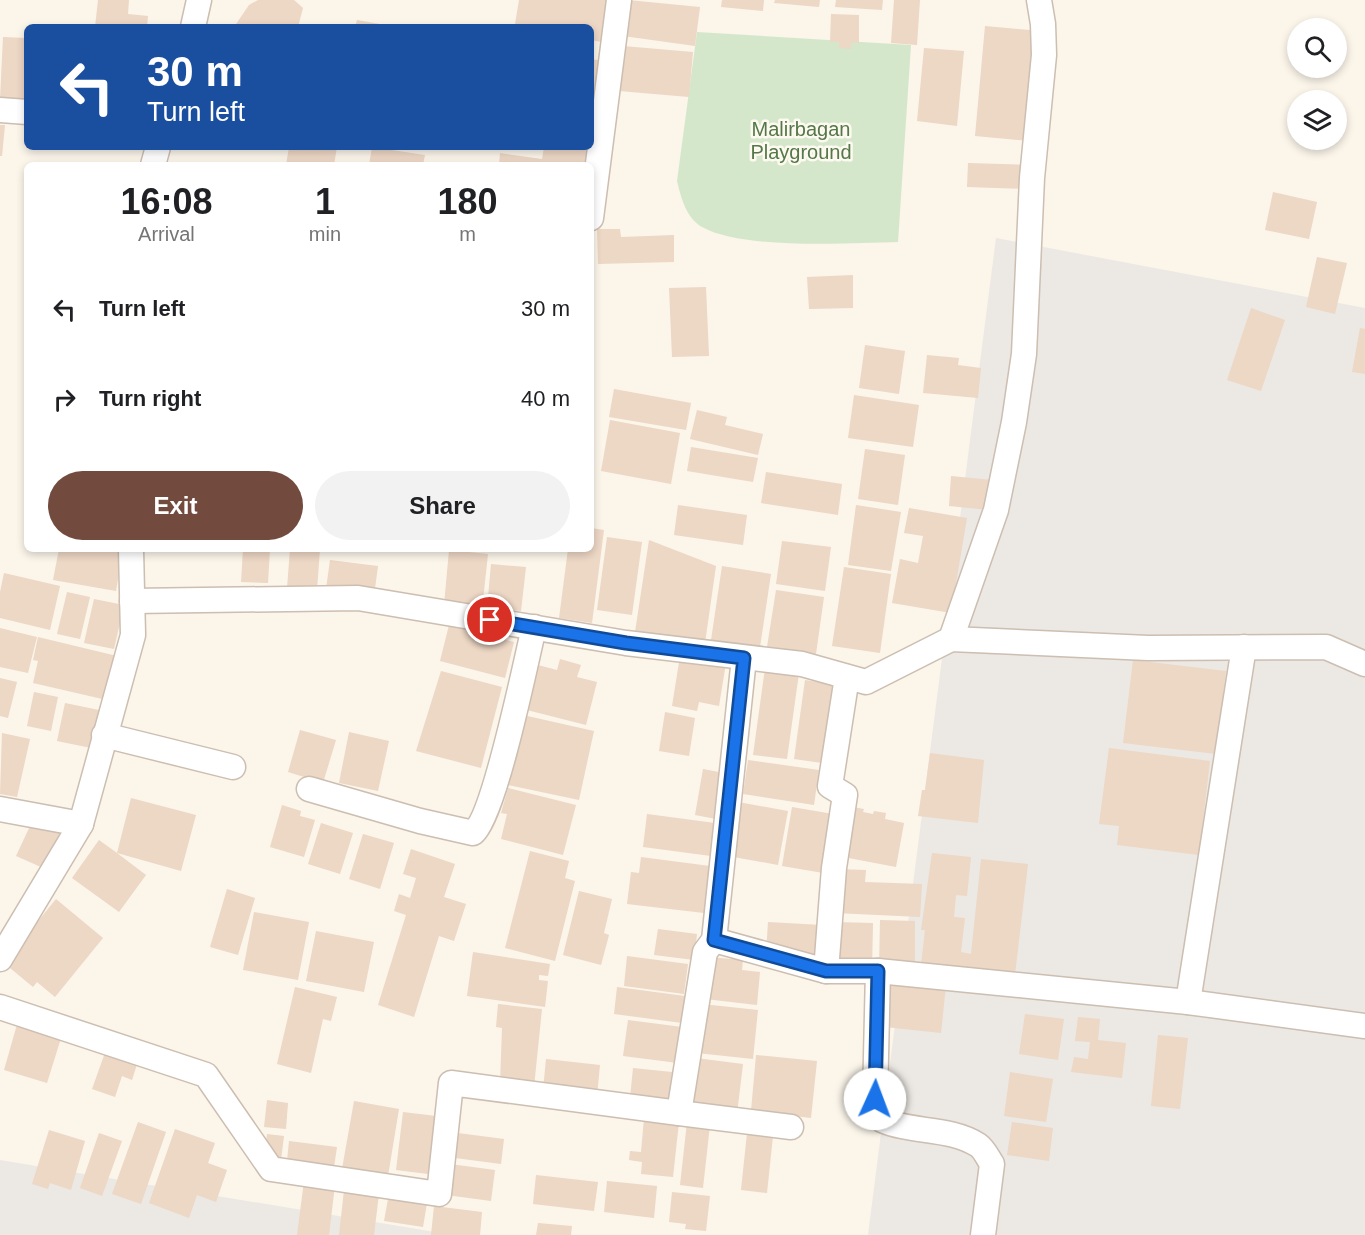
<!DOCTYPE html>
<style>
:root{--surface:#fff;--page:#f2f2f2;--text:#202124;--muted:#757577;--accent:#724b3e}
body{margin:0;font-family:Helvetica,sans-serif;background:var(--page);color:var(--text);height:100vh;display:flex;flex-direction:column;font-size:22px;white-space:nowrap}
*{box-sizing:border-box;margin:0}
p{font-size:20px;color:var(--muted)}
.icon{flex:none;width:33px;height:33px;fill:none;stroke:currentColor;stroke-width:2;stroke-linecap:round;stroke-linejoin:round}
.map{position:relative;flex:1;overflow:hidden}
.details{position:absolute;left:24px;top:162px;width:570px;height:390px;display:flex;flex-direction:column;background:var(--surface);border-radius:9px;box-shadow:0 3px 9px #0003}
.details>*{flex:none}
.top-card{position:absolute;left:24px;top:24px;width:570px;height:126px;border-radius:9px;box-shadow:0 3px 9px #0003;background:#1a4fa0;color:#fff;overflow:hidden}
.controls{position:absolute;left:1287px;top:18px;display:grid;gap:12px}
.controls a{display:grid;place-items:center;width:60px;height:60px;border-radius:50%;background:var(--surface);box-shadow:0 3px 9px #0003;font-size:30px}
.pin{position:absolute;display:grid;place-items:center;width:51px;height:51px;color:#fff;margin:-26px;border:3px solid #fff;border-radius:50%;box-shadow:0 2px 6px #0007}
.me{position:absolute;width:66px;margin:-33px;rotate:2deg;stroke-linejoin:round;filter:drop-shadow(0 0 4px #0008)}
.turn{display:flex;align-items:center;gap:21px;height:126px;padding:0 24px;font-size:27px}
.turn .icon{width:78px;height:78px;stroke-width:2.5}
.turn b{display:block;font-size:42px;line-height:51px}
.eta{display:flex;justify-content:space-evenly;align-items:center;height:102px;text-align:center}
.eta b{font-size:36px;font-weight:700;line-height:42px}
.action{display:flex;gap:12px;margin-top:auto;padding:12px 24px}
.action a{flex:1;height:69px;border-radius:36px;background:var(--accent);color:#fff;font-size:24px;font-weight:700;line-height:69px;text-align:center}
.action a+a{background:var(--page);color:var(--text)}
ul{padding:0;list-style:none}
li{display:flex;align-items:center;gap:18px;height:90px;padding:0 24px}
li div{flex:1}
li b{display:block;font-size:22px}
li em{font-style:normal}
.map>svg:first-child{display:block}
.industrial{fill:#ece8e3}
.green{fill:#d4e7ca}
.building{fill:#edd7c5}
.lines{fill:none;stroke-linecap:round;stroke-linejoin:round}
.minor-casing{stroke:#ccbeb1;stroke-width:27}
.minor{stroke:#fff;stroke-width:24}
.route-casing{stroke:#114b97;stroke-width:15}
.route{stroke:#1a73e8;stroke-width:10}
.labels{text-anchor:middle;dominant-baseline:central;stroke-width:5;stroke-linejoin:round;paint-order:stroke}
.park-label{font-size:20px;fill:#547849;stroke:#fdf9f0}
</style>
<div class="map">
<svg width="1365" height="1235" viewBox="0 0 1365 1235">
<rect width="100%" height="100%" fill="#fbf5ea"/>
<g class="industrial">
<polygon points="996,238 1365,308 1365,1235 868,1235"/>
<polygon points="0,1160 453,1235 0,1235"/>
</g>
<path class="green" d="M 697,32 L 911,45 L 898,242 C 849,243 743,250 702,227 C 686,218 681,197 677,181 Z"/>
<g class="building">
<polygon points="98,0 129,0 128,14 148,16 147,27 95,27"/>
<polygon points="258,0 294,0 303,8 298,27 234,27 249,5"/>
<polygon points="519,0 614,0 606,43 591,40 591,27 528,27 515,24"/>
<polygon points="628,0 700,7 695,46 623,36"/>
<polygon points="722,0 764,0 763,11 721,7"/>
<polygon points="775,0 820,0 819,7 774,3"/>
<polygon points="836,0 883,0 882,10 835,7"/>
<polygon points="894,0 920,0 917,45 891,43"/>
<polygon points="831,14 859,15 859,43 851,43 851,49 839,48 839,42 830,42"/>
<polygon points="357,20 391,26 391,27 355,27"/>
<polygon points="1307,21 1332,28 1305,28"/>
<polygon points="985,26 1040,31 1030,141 975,136"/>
<polygon points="3,37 27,38 27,100 0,99"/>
<polygon points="623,46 693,52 689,97 619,91"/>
<polygon points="924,48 964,51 957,126 917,121"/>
<polygon points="591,59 603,61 598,100 591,99"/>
<polygon points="0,125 5,125 2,156 0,156"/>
<polygon points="289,147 337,147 334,165 286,165"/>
<polygon points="372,147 425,155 423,165 369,165"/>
<polygon points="544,147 591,147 590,165 499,165 500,153 542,159"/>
<polygon points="968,163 1030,165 1029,189 967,187"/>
<polygon points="1273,192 1317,202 1309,239 1265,230"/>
<polygon points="597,229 620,229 621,237 674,235 674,262 598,264"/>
<polygon points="1317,257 1347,263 1335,314 1306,307"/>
<polygon points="853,275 853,308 809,309 807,277"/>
<polygon points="706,287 709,356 672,357 669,288"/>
<polygon points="1251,308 1285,320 1261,391 1227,380"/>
<polygon points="1360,328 1365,329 1365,374 1352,372"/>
<polygon points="865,345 905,351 899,394 859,388"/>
<polygon points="927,355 959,358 958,365 981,368 978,398 923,393"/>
<polygon points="614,389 691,403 686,430 609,417"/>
<polygon points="854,395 919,405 913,447 848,438"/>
<polygon points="697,410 727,417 725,425 763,434 758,455 690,439"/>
<polygon points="610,420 680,433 671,484 601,471"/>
<polygon points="691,447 758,458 753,482 687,471"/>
<polygon points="865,449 905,455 898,505 858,499"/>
<polygon points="766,472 842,484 838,515 761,503"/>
<polygon points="951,476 992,480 989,510 949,506"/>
<polygon points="678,505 747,515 743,545 674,535"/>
<polygon points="856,505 901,512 891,571 848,565"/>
<polygon points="909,508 967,518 951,613 892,603 900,559 918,563 923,536 904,533"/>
<polygon points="591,528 604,530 592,623 559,618 568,549 591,549"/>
<polygon points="607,537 642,542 632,615 597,610"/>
<polygon points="649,540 716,566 705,643 635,632"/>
<polygon points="782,541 831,547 825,591 776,584"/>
<polygon points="59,549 123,550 116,591 53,580"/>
<polygon points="243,549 270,549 268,583 241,582"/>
<polygon points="290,549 320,549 317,590 287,588"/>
<polygon points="449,550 488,554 482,609 444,605"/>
<polygon points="330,560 378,566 374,596 326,589"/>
<polygon points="491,564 526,567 521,611 487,608"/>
<polygon points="722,566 771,574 760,647 711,640"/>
<polygon points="844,567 891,574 880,653 832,646"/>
<polygon points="4,573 60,586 50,630 0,618 0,592"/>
<polygon points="776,590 824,597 816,654 767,647"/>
<polygon points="67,592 90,597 80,639 57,634"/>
<polygon points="94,599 124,605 114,649 84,643"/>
<polygon points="449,625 514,642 505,678 440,661"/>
<polygon points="0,628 37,637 28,673 0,667"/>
<polygon points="38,637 121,657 111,701 33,683 38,661 33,660"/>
<polygon points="680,656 726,663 719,706 699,702 697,711 672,706"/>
<polygon points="560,659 581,665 577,677 597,682 586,725 519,708 530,663 557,670"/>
<polygon points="1133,660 1226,671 1216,754 1123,743"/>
<polygon points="765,668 799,673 787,759 753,755"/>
<polygon points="441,671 502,687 481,768 416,751"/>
<polygon points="0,678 17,682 8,718 0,716"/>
<polygon points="805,680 840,685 829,764 794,759"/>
<polygon points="34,692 58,697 51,731 27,726"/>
<polygon points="65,703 99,710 91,748 57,741"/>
<polygon points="665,712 695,718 689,756 659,751"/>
<polygon points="514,713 594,731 579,800 499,783"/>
<polygon points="300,730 336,740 323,783 288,772"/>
<polygon points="349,732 389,741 378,791 339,783"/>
<polygon points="2,733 30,739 17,797 0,794"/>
<polygon points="1109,748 1210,761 1199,855 1117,845 1119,826 1099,824"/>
<polygon points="930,753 984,760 978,823 918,816 922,790 925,790"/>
<polygon points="748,760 819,770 814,805 743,794"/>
<polygon points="703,769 724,773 716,819 695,815"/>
<polygon points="508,788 576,805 563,855 501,839 507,814 501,813"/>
<polygon points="131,798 196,815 181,871 117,853 146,875 119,912 72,878 99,840 117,853"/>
<polygon points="738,802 788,811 778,865 728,856"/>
<polygon points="282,805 301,811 300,816 315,820 304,857 270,847"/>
<polygon points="792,807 839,815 829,874 782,866"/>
<polygon points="852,807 864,809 863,812 873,814 874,811 886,813 885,819 904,823 896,867 838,856"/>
<polygon points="647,814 715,823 711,856 643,847"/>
<polygon points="321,823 353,833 340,874 308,864"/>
<polygon points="30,826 71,833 50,871 16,856"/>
<polygon points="363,834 394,843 380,889 349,879"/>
<polygon points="411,849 455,864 444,897 466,904 454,941 439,936 414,1017 378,1005 406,915 394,911 399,894 410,898 416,878 403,874"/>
<polygon points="530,851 569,861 565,878 575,881 555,961 505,948"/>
<polygon points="932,853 971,857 967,896 956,895 954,917 965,918 961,952 971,954 981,859 1028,864 1014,983 920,973 925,930 921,930"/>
<polygon points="641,857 710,866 704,913 627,904 631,872 639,873"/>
<polygon points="837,869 866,870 865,882 922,884 920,917 835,913"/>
<polygon points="227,889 255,898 238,955 210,947"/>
<polygon points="579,891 612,899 604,933 609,935 601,965 563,955"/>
<polygon points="56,899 103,938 55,997 37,982 33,987 4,963"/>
<polygon points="254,912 309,922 298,980 243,970"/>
<polygon points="880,920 915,921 915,969 879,969"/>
<polygon points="768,922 822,925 820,957 766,954"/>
<polygon points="835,922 873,923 872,969 834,968"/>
<polygon points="658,929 697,934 694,960 654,955"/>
<polygon points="316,931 374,942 364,992 306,981"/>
<polygon points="473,952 550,964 548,976 539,975 539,980 548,981 545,1007 467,996"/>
<polygon points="627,956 688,964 684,994 624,986"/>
<polygon points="709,957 743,960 742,970 760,972 757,1005 705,999"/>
<polygon points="890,979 946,985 941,1033 885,1027"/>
<polygon points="295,987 337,997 331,1021 323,1019 311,1073 277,1064"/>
<polygon points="617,987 685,996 682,1023 614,1014"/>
<polygon points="498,1004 542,1009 534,1087 500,1084 502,1028 496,1027"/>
<polygon points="702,1004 758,1010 753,1059 697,1053"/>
<polygon points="1025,1014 1064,1019 1058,1060 1019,1054"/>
<polygon points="1078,1017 1100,1019 1098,1040 1126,1043 1122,1078 1071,1072 1074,1057 1088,1059 1090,1042 1075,1041"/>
<polygon points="628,1020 682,1027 678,1063 623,1056"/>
<polygon points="18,1021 62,1035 47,1083 4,1070"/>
<polygon points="1158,1035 1188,1038 1180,1109 1151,1106"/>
<polygon points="106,1050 138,1061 132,1080 122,1076 115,1097 92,1089"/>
<polygon points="756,1055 817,1061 811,1118 751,1111"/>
<polygon points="696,1058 743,1064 737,1114 690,1109"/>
<polygon points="546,1059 600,1065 597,1096 543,1090"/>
<polygon points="633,1068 672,1072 669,1102 630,1098"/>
<polygon points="1010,1072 1053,1079 1046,1122 1004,1116"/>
<polygon points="267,1100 288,1103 286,1129 264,1127"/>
<polygon points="354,1101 399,1109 388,1176 342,1169"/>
<polygon points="403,1112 436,1116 428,1174 396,1170"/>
<polygon points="644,1118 679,1122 673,1177 641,1174 642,1162 629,1160 630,1151 641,1152"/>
<polygon points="138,1122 166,1132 141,1204 112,1194"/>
<polygon points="687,1122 710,1125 703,1188 680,1185"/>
<polygon points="1012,1122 1053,1128 1049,1161 1007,1155"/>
<polygon points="175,1129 215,1143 208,1163 227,1170 216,1202 197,1195 189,1218 149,1203"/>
<polygon points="49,1130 85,1141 71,1190 50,1183 48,1189 32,1184"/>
<polygon points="99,1133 122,1141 102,1196 80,1188"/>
<polygon points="458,1133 504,1139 501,1164 455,1158"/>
<polygon points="747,1133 773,1136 767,1193 741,1190"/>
<polygon points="267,1134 284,1136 281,1160 264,1157"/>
<polygon points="289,1141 337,1147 334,1167 287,1161"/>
<polygon points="450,1164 495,1170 491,1201 446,1195"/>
<polygon points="536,1175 598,1182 594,1211 533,1204"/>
<polygon points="304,1181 335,1185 329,1235 297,1235"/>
<polygon points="607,1181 657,1186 654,1218 604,1212"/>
<polygon points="390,1188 428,1197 423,1227 384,1221"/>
<polygon points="344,1190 379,1194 374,1235 339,1235"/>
<polygon points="672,1192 710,1196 706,1231 685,1229 686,1224 669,1222"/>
<polygon points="434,1206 482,1212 480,1235 431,1235"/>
<polygon points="538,1223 572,1226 571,1235 536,1235"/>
</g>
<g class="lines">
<defs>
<g id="minor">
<polyline points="193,27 199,0"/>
<polyline points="0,110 27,112"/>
<polyline points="153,165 158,147"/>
<polyline points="591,218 619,0"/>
<polyline points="132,601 358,598 626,643 802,664 866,682 951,639 1148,648 1326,647 1365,664"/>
<polyline points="951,639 996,510 1014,422 1024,354 1032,178 1044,55 1043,24 1039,0"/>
<polyline points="104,735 233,767"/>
<path d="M 309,789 L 420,821 L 473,833 C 494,817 526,662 534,627"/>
<polyline points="0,809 81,824"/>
<polyline points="714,940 826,971 878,971 1188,1002 1365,1026"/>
<polyline points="0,959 81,824 133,635 131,549"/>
<polyline points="826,971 834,868 845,795 830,786 847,677"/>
<path d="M 878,971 L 875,1099 L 882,1120 C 912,1133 950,1127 978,1145 C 984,1149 988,1158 992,1164 L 983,1235"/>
<polyline points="1188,1002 1244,647"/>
<polyline points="0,1007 206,1075 271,1169 439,1194 451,1083 679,1113 705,952 714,940 744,658"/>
<polyline points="679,1113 791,1127"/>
</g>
</defs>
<use href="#minor" class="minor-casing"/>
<use href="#minor" class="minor"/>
</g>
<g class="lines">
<defs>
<polyline id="route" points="490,620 626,643 744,658 714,940 826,971 878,971 875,1099"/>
</defs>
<use href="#route" class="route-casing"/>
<use href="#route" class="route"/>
</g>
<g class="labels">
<g class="park-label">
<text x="801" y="129">Malirbagan<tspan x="801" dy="23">Playground</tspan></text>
</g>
</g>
</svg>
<div class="controls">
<a><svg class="icon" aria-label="search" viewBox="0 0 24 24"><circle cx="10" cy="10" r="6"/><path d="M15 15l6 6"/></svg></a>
<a><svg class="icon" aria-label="layers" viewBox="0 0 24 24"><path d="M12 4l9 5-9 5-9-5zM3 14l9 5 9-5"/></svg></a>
</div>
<div class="pin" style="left:490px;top:620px;background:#d93025"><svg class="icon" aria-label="arrive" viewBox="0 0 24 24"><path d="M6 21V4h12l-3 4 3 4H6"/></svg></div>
<svg class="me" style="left:875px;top:1099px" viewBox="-20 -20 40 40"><circle r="19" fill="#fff"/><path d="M0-13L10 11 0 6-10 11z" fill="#1a73e8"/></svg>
<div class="top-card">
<div class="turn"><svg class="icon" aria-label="left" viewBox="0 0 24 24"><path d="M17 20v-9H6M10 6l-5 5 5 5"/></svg><div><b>30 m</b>Turn left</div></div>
</div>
<section class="details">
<div class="eta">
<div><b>16:08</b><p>Arrival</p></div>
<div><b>1</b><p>min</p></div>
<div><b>180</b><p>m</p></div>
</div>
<ul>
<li><svg class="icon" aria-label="left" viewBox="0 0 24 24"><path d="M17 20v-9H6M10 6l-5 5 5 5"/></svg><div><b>Turn left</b></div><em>30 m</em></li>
<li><svg class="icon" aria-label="right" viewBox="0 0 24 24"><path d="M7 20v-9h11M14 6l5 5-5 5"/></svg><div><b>Turn right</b></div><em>40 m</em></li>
</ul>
<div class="action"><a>Exit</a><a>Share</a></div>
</section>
</div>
